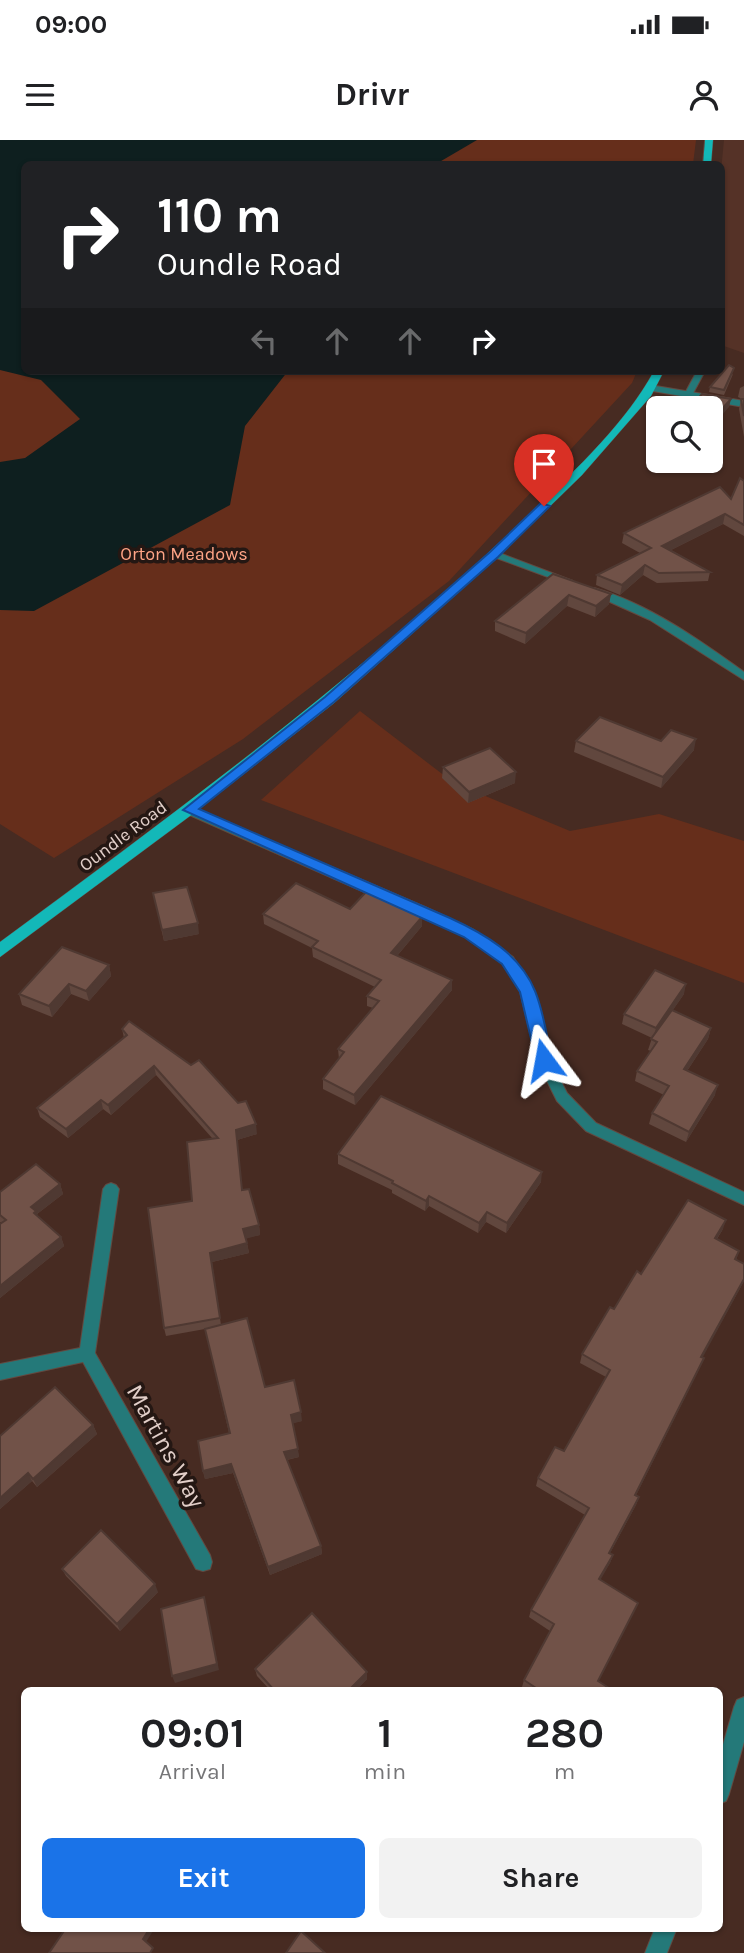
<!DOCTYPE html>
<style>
:root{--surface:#fff;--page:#f2f2f2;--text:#202124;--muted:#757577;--accent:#1a73e8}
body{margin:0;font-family:Karla,sans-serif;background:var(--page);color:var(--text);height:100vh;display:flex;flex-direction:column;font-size:26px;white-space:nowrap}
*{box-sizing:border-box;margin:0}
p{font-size:23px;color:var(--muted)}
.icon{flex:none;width:38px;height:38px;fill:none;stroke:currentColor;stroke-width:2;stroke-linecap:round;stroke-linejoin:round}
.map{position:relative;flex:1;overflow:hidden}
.side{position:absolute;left:21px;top:1547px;width:702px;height:245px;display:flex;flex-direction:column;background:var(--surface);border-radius:10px;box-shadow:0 2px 5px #0004}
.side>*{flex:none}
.guide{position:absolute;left:21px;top:21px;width:704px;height:214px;border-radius:10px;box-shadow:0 2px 5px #0004;background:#202124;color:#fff;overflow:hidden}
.controls{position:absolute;left:646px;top:256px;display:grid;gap:14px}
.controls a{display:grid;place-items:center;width:77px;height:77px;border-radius:10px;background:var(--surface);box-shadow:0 2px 5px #0004;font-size:35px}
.pin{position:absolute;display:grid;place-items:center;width:60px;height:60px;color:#fff;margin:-72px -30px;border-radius:50% 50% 50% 0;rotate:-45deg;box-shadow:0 0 7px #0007}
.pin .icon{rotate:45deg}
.me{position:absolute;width:77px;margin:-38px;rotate:347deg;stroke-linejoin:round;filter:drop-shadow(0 0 5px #0008)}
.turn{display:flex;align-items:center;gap:24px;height:147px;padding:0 21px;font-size:32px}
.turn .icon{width:91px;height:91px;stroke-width:2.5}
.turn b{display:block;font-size:49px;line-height:60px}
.lanes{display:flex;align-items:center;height:66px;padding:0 21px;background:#0003;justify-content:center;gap:35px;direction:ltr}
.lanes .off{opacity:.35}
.eta{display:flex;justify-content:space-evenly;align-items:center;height:119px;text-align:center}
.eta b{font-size:42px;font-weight:700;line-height:49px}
.cta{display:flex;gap:14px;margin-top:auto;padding:14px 21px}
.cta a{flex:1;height:80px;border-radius:10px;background:var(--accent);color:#fff;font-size:28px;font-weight:700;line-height:80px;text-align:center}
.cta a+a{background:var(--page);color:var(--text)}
.status{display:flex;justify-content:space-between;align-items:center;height:49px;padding:0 35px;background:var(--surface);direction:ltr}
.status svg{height:19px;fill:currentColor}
header{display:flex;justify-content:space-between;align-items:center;height:91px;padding:0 21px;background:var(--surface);font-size:32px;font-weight:700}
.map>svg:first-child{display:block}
.built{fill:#553227}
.green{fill:#662e1b}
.water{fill:#0e1f1f}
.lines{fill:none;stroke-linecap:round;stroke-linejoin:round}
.lane-casing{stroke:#634940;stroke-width:2}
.street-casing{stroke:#634940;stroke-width:2}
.primary-casing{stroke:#634940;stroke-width:1}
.lane{fill:#247979;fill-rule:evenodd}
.street{fill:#247979;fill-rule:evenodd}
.primary{fill:#13b8b8;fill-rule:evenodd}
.wall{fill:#61473e}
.shaded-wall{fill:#4f3932}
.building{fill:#715248;stroke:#4f3932;stroke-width:2}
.route{fill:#1a73e8;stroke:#114b97;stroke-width:2}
.labels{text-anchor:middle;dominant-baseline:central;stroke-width:7;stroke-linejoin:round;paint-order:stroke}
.far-park-label{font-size:18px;fill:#ffa486;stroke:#241713}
.far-street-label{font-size:18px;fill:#e2cfc9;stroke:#241713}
.near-street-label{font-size:24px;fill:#e2cfc9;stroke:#241713}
</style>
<div class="status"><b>09:00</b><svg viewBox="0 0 49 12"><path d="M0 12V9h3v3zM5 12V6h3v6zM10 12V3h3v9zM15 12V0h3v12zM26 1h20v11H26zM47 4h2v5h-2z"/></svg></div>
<header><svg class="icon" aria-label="menu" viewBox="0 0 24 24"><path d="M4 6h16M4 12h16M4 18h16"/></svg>Drivr<svg class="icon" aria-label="person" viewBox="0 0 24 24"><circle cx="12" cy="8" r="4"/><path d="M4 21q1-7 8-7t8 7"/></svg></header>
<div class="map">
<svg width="744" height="1813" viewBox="0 0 744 1813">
<rect width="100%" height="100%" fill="#472b22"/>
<polygon class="built" points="724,0 744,0 744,213 721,205 721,31"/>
<g class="green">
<polygon points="0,0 696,0 693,24 24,24 24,231 637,231 632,243 449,441 243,599 54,718 0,684"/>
<polygon points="360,571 454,643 570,691 659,674 744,701 744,843 261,660"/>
</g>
<polygon class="water" points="0,0 477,0 436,24 24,24 24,231 288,231 245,286 230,365 34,471 0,470 0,322 25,318 80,279 41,240 0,230"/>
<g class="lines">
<defs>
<g id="lane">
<polygon points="697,231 705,231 685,268 677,268"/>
<polygon points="658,297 658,306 655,310 649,310 649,306"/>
</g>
<g id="street">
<polygon points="650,245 744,261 744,267 647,250 647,246"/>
<polygon points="491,412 497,412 573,441 564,443 491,416"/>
<path d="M 594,448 C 649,464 698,499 744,532 L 744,540 L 650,480 L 590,453 L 589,451 Z"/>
<polygon points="189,666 425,767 474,790 513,817 534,851 551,921 567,953 596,983 744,1052 744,1065 586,991 557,961 537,921 520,851 503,823 464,796 185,673 183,670"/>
<polygon points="111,1043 116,1045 119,1049 95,1213 210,1415 212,1422 210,1429 203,1431 196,1429 83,1222 0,1240 0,1224 80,1208 103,1049 106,1045"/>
<polygon points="744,1557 744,1602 729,1654 726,1661 719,1664 719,1618 734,1567 737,1560"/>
<polygon points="655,1788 677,1788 667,1813 645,1813"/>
</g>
<g id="primary">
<polygon points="705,0 713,0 711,24 703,24"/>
<path d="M 654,231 L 664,231 L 651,256 L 582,335 L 498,417 L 334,563 L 194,673 L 0,817 L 0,802 C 179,670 357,539 518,385 C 564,341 624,287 654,231 Z"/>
</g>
</defs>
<use href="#lane" class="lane-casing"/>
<use href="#street" class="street-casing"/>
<use href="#primary" class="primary-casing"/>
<use href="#lane" class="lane"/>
<use href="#street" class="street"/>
<use href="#primary" class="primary"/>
</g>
<g class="wall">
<polygon points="733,234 724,255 709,252 710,247"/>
<polygon points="744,246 744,297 739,269 741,259 742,259 738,257 740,248"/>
<polygon points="658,303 658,320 684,320 681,324 647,322 648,314"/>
<polygon points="744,341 744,396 723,384 671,410 710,432 708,441 657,443 643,435 620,455 596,445 597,435 640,413 622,403 624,393 731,359"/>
<polygon points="553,434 611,454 609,464 595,477 567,466 525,504 495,491 495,481"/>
<polygon points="576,601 661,601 694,610 661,648 574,612"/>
<polygon points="443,627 515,643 468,663 442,638"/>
<polygon points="153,753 199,794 164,801"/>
<polygon points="350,769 422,786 397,816 452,840 452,850 355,965 323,949 323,939 339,919 338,909 373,868 367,866 367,856 375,847 313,817 312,808 264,784 263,774"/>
<polygon points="109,825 111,836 89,861 71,854 52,877 22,865 19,854"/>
<polygon points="684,854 672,871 711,888 708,899 687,931 715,955 686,1002 649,984 652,973 664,955 635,941 637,931 651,911 648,910 652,898 622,884 624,874"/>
<polygon points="122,889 257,994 237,1000 242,1050 259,1085 260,1095 246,1098 249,1113 212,1122 221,1185 265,1247 302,1281 292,1283 299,1317 287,1320 321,1406 322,1414 270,1435 233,1333 205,1339 203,1331 229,1293 205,1189 166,1196 164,1188 192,1061 212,998 156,935 111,975 103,969 68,998 40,977 37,968 124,898"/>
<polygon points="338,1014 541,1042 506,1093 486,1082 478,1093 429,1066 425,1071 392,1053 392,1050 338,1024"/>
<polygon points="60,1044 63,1054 37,1074 38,1076 61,1097 64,1106 0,1158 0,1084 2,1083 0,1082 0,1052"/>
<polygon points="723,1089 717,1099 739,1111 736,1120 744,1141 702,1217 704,1218 700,1227 636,1355 639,1357 636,1365 610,1413 613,1415 610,1423 600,1439 599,1542 612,1550 528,1550 522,1547 524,1540 550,1491 529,1477 531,1470 585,1375 536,1346 538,1338 564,1311 606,1237 580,1223 582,1214 614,1169 641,1134"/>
<polygon points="93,1285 97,1294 37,1347 32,1341 0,1369 0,1296"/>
<polygon points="62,1429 158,1452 120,1491 66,1436"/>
<polygon points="255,1529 367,1539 356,1550 270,1550 257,1536"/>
</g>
<g class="shaded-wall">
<polygon points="731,259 729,267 710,289 710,282"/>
<polygon points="725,374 723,384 661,415 662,406"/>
<polygon points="645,425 643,435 620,455 622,445"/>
<polygon points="611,454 609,464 595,477 596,466"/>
<polygon points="569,455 567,466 525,504 526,493"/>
<polygon points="696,599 694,610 661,648 663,637"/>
<polygon points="516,632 515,643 468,663 469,652"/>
<polygon points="422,777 422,786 391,823 391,813"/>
<polygon points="198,783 199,794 164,801 162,790"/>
<polygon points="109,825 111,836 89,861 86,851"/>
<polygon points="452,840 452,850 355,965 354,955"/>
<polygon points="69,844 71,854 52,877 49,866"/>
<polygon points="686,844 684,854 653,899 656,888"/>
<polygon points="711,888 708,899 681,940 684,929"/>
<polygon points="154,926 156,935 111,975 108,965"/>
<polygon points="718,945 715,955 686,1002 689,992"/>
<polygon points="101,960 103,969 68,998 66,989"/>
<polygon points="256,984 257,994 237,1000 236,990"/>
<polygon points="542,1032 541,1042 506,1093 507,1083"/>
<polygon points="60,1044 63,1054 37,1074 40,1081 31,1067"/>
<polygon points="429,1056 429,1066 425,1071 426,1061"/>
<polygon points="487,1072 486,1082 478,1093 479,1083"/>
<polygon points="726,1080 723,1089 711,1108 715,1098"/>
<polygon points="259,1085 260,1095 245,1099 243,1089"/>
<polygon points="61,1097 64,1106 0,1158 0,1146"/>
<polygon points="247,1103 249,1113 212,1122 222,1187 210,1113"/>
<polygon points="744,1139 744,1141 698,1226 701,1217"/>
<polygon points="704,1218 700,1227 632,1363 635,1355"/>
<polygon points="301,1272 302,1281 291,1284 291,1275"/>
<polygon points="93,1285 97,1294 37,1347 33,1339"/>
<polygon points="298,1309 299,1317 285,1320 284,1312"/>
<polygon points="231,1324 233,1333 205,1339 203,1331"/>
<polygon points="28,1333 32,1341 0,1369 0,1358"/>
<polygon points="639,1357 636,1365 606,1420 609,1413"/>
<polygon points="321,1406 322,1414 270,1435 268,1427"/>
<polygon points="613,1415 610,1423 597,1446 599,1439"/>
<polygon points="155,1444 158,1452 120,1491 117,1484"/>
<polygon points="204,1457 219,1530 175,1543 172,1536"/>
<polygon points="367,1532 367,1539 356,1550 349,1550"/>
<polygon points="150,1788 155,1788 146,1802 143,1799"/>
</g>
<g class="building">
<polygon points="729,225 734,228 724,250 710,247"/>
<polygon points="702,254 731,259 710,282 710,268 689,268"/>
<polygon points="741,259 744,259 744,276"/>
<polygon points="658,303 658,314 648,314"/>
<polygon points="740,338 744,341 744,385 725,374 662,406 710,432 659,433 645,425 622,445 597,435 651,408 624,393 720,347 731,359"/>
<polygon points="553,434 611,454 596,466 569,455 526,493 495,481"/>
<polygon points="600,577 661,601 671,590 696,599 663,637 576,601"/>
<polygon points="490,608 516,632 469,652 443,627"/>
<polygon points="296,743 350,769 366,752 422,777 391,813 452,840 354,955 323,939 344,912 338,909 379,861 367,856 381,840 312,807 318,801 263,774"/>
<polygon points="187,747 198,783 162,790 153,753"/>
<polygon points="62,807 109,825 86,851 69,844 49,866 19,854"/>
<polygon points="655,830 686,844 656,888 624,874"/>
<polygon points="672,870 711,888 684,929 718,945 689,992 652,973 669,946 637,931 657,902 651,899"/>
<polygon points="129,881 191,925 199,920 238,963 246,961 256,984 236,990 242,1050 249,1049 259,1085 243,1089 247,1103 210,1113 220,1178 164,1188 148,1068 192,1061 187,1002 218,998 154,926 108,965 101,960 66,989 37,968 127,895 122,889"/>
<polygon points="381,956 542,1032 507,1083 487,1072 479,1083 429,1056 426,1061 392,1043 393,1041 338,1014"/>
<polygon points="36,1024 60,1044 31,1067 36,1071 34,1073 61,1097 0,1146 0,1084 6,1080 0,1075 0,1052"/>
<polygon points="688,1060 726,1080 715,1098 739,1111 735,1119 744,1124 744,1139 701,1217 704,1218 635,1355 639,1357 609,1413 613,1415 599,1439 638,1463 598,1541 612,1550 539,1550 524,1540 554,1484 531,1470 589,1368 538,1338 555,1307 564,1311 610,1230 582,1214 610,1167 614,1169 637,1131 641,1134"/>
<polygon points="247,1178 265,1247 294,1240 301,1272 291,1275 298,1309 284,1312 321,1406 268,1427 231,1324 203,1331 198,1301 230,1293 205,1189"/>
<polygon points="55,1247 93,1285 33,1339 28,1333 0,1358 0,1296"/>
<polygon points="101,1390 155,1444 117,1484 62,1429"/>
<polygon points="204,1457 217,1524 172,1536 161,1469"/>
<polygon points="312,1473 367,1532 349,1550 310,1550 309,1549 307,1550 274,1550 255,1529"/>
<polygon points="66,1788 150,1788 143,1799 153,1808 150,1813 49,1813"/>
<polygon points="301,1791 325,1813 286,1813"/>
</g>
<path class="route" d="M 541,363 L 550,366 L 498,417 L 334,562 L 199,669 L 450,778 C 485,794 520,814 535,851 C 544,873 547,898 552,920 L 544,927 L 536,920 L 520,852 L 502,824 L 464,797 L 183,670 L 325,557 L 490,412 Z"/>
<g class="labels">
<g class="far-park-label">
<text x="184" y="414">Orton Meadows</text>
</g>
<g class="far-street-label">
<text transform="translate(123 696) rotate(-37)">Oundle Road</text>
</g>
<g class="near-street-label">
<text transform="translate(166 1306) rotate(61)">Martins Way</text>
</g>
</g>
</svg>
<div class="controls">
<a><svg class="icon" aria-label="search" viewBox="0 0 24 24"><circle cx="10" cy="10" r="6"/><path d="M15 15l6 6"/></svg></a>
</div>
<div class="pin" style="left:544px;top:366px;background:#d93025"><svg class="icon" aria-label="arrive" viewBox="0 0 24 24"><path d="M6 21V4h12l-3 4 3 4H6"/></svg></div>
<svg class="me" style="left:544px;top:920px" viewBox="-20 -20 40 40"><path d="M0-17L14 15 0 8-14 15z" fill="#1a73e8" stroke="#fff" stroke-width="4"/></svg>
<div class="guide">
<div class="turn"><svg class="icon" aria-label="right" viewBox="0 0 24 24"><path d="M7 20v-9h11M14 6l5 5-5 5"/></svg><div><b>110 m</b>Oundle Road</div></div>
<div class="lanes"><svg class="icon off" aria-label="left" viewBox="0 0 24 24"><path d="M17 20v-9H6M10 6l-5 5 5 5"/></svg><svg class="icon off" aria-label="ahead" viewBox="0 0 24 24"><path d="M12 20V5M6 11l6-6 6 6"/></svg><svg class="icon off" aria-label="ahead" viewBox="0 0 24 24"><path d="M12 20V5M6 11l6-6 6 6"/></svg><svg class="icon" aria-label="right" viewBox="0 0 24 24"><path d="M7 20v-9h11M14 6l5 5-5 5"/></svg></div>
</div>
<section class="side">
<div class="eta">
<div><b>09:01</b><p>Arrival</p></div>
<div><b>1</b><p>min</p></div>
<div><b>280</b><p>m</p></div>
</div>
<div class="cta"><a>Exit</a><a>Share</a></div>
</section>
</div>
